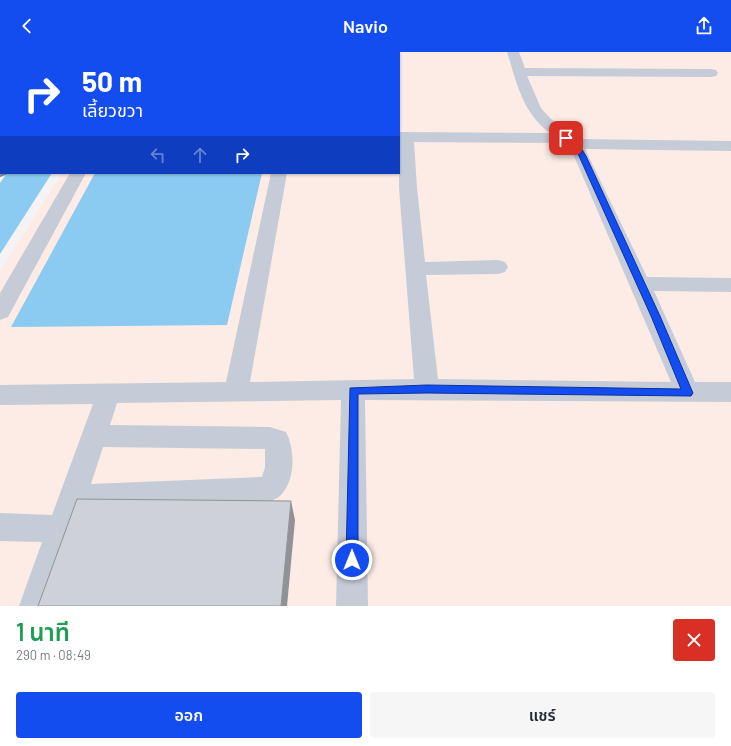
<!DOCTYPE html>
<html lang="th">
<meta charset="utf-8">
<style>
:root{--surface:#fff;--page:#f6f6f7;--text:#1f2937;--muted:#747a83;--accent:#134def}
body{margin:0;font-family:Barlow,"Noto Sans Thai",sans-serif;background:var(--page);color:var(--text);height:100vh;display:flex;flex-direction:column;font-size:15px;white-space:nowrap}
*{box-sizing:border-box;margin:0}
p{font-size:13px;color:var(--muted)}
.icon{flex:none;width:22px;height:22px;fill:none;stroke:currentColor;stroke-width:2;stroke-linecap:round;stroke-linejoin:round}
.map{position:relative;height:554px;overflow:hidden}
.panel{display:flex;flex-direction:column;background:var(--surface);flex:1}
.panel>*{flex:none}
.hud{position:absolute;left:0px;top:0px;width:400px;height:122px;box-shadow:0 1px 3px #0004;background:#134def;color:#fff;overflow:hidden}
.pin{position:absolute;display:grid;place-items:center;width:34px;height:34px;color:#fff;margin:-17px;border-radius:8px;box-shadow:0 2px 6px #0006}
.me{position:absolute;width:44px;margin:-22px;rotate:0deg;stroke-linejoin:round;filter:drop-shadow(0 0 3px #0008)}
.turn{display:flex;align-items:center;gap:14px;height:84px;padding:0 16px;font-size:18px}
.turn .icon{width:52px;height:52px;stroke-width:2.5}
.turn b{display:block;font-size:28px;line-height:34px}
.lanes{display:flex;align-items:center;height:38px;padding:0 16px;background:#0003;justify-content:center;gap:20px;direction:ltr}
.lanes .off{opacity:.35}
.round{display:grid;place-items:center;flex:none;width:42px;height:42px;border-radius:4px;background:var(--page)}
.overview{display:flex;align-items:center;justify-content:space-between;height:68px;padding:0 16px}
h1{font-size:24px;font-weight:600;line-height:30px;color:#1e9e55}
.action{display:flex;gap:8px;margin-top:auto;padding:8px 16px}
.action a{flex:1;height:46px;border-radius:4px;background:var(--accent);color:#fff;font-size:16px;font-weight:600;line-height:46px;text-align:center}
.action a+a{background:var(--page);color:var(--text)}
header{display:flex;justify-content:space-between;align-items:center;height:52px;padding:0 16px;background:var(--accent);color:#fff;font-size:18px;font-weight:600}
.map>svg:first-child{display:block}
.medical{fill:#fdebe5}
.water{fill:#8ccbf1}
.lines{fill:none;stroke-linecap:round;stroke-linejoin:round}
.highway-casing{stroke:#7486af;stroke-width:2}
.minor{fill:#c6ccd7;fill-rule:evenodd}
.major{fill:#b2bcd2;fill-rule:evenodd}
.highway{fill:#899bc2;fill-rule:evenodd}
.shaded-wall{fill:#909296}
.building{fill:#ced1d7;stroke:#909296}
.route{fill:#134def;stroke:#0c329b}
</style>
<header><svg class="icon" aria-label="back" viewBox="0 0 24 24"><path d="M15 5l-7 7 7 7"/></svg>Navio<svg class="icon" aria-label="share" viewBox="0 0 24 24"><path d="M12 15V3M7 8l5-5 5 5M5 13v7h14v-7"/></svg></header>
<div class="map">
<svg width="731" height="554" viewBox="0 0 731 554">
<rect width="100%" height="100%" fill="#f5f3f3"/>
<polygon class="medical" points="139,0 731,0 731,554 0,554 0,219 62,121 399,121 399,1"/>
<g class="water">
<polygon points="7,121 52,121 0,202 0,131"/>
<polygon points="95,121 262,121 227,273 11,275"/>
</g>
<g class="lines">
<defs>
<g id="highway">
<polygon points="14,0 27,0 14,1"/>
<polygon points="81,0 94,0 81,1"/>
<polygon points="0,17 1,17 0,26"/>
<polygon points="0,113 1,121 7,121 0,124"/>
</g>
</defs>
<use href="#highway" class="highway-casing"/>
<g class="minor">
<polygon points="146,0 159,0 146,1"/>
<rect x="295" y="0" width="12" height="1"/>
<path d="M 507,0 L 519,0 L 525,16 L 711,17 L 716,18 L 718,21 L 716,24 L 711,25 L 527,24 L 541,56 L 551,67 L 577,87 L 731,89 L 731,99 L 585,97 L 647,225 L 731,226 L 731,240 L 654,239 L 695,330 L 731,330 L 731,350 L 365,348 L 368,554 L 336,554 L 341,348 L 117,351 L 110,373 L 270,375 L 286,380 C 295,398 296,427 281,443 C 277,447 272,448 267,450 L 82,459 L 51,554 L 19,554 L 42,490 L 0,489 L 0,461 L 52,463 L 93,352 L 0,353 L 0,333 L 226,330 L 271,121 L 287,121 L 250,330 L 414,327 L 399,136 L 399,80 L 550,81 C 522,60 517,31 507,0 ZM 414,90 L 563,91 L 574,104 L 671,330 L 438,327 L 426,223 L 498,222 L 505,220 L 508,215 L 505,210 L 498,208 L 425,210 L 417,136 ZM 103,395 L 265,397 L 265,415 L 262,425 L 91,432 Z"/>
<polygon points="70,121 86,121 8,265 0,268 0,241"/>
</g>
<g class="major">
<polygon points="47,0 60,0 47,1"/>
<polygon points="68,0 81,0 68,1"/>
<polygon points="1,67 1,78 0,79 0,68"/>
</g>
<use href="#highway" class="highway"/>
</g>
<polygon class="shaded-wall" points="291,449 295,468 287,554 281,554"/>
<polygon class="building" points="77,447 291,449 281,554 38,554"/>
<polygon class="route" points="566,84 578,91 586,104 660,264 693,341 691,344 427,341 358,342 358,508 357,512 352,514 348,512 346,508 350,336 427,333 681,337 651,264 579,104 573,94 563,86"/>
</svg>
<div class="pin" style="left:566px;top:86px;background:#d93025"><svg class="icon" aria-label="arrive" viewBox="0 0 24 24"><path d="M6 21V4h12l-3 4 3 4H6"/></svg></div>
<svg class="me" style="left:352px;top:508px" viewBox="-20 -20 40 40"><circle r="17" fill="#134def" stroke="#fff" stroke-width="3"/><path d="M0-11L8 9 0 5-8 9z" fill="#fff"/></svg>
<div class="hud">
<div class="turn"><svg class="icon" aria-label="right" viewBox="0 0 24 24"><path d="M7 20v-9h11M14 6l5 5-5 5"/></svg><div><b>50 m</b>เลี้ยวขวา</div></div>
<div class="lanes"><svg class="icon off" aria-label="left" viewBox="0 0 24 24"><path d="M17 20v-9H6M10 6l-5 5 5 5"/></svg><svg class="icon off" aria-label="ahead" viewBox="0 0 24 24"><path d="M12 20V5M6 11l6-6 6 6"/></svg><svg class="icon" aria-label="right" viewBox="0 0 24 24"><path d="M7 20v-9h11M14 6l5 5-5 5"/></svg></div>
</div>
</div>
<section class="panel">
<div class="overview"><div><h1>1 นาที</h1><p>290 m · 08:49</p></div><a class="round" style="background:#d93025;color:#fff"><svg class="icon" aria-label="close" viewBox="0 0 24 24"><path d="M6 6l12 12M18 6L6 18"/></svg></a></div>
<div class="action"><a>ออก</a><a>แชร์</a></div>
</section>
